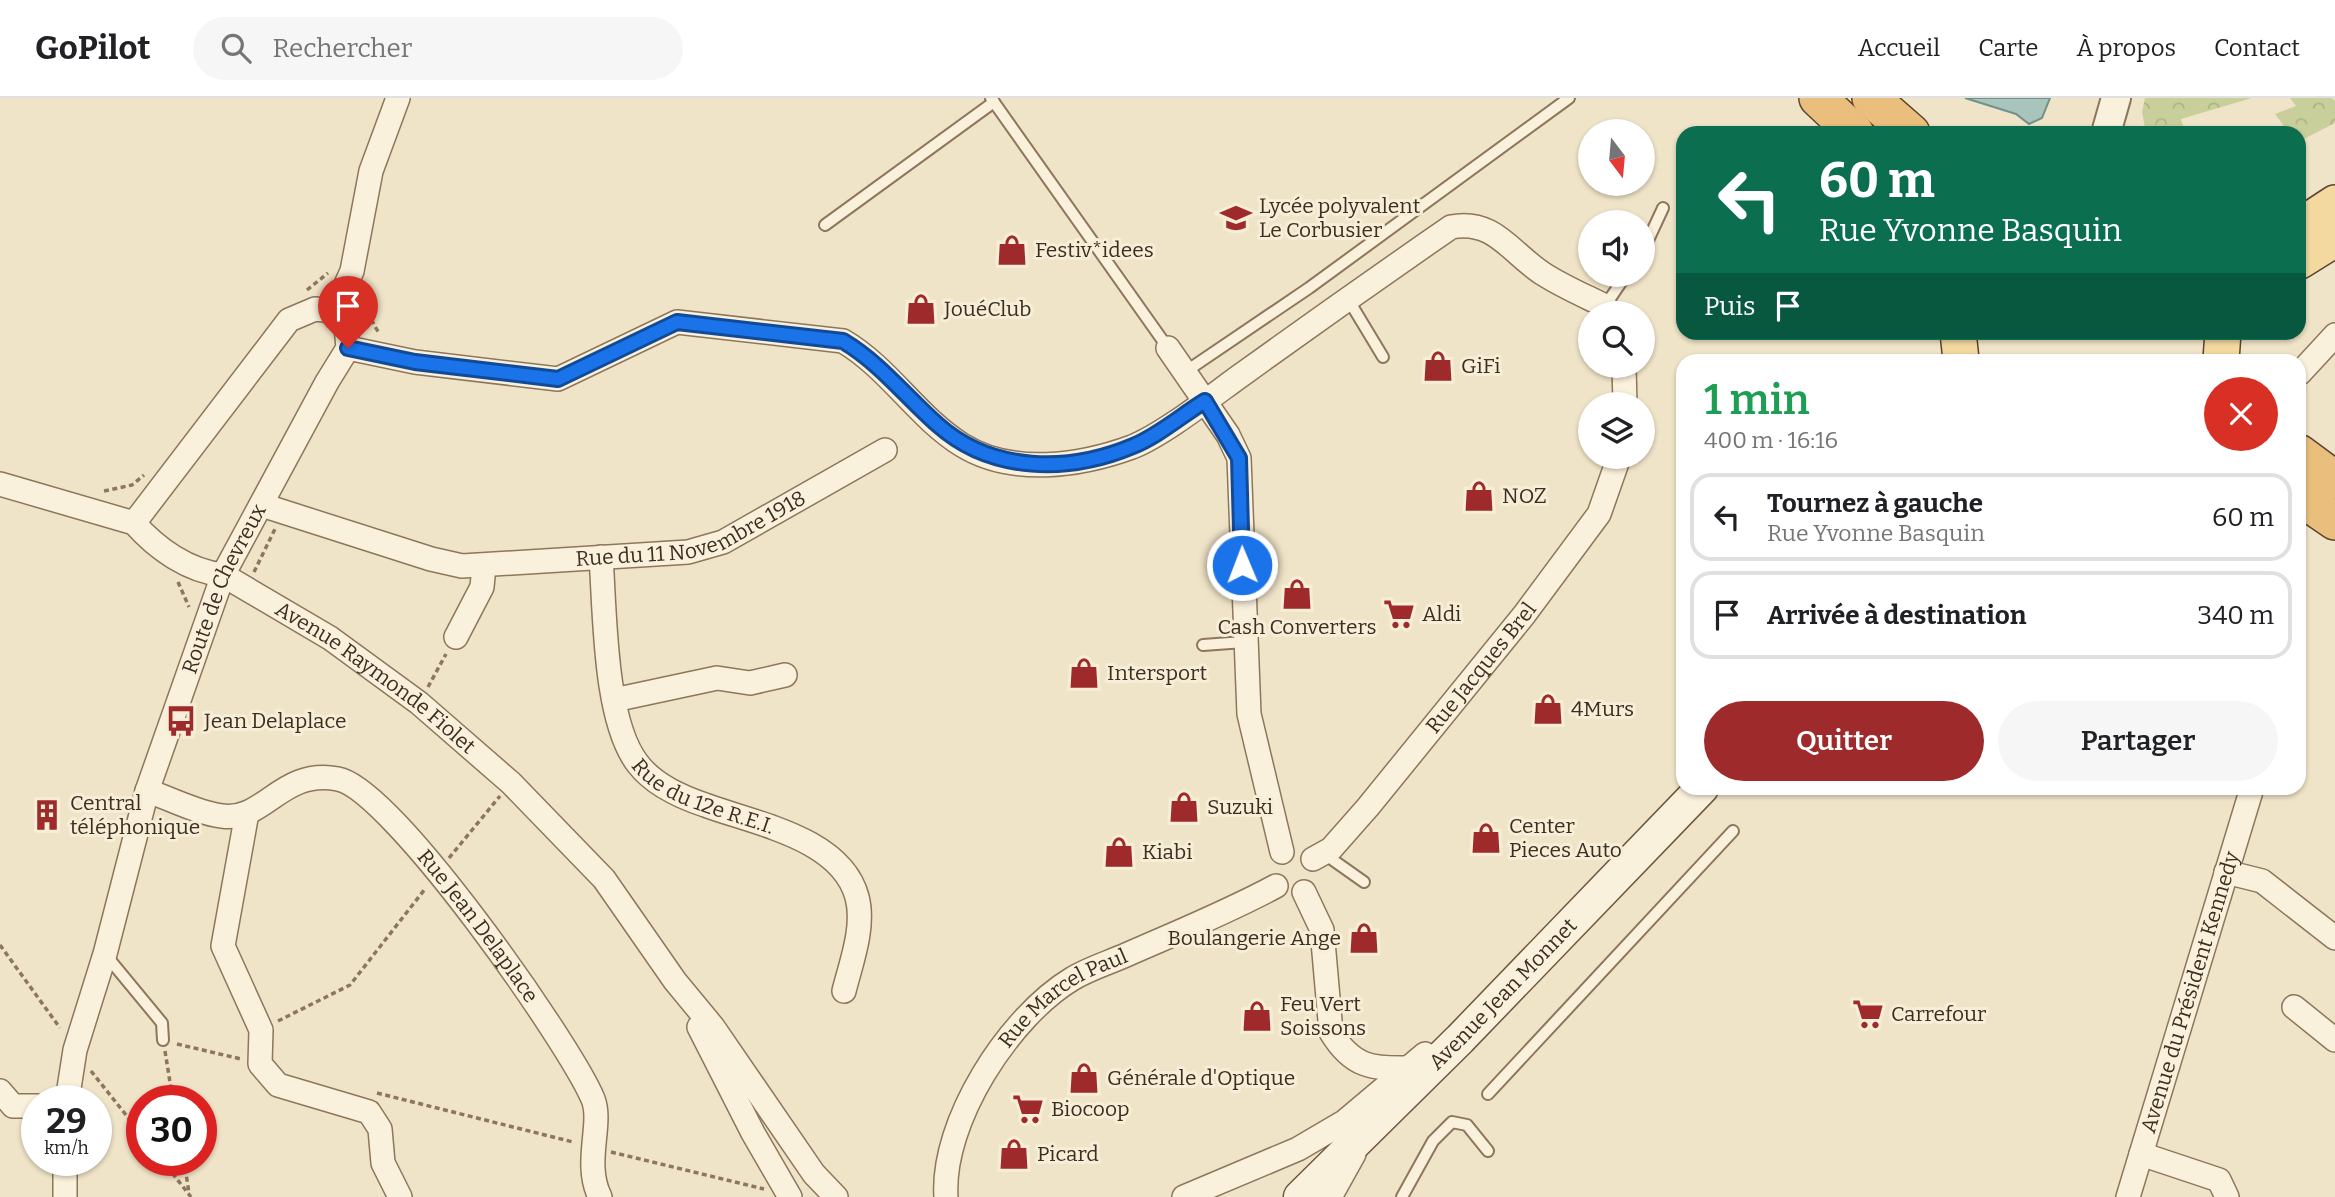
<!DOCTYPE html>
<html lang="fr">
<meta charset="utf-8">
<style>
:root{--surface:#fff;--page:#f6f6f6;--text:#202124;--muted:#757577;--line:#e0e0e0;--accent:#9e2a2b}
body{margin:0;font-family:Bitter,serif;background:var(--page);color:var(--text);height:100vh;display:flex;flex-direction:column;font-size:26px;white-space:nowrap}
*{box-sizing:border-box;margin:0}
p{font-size:23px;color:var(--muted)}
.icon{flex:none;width:38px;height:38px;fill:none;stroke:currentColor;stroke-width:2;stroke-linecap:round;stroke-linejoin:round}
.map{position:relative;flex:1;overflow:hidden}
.panel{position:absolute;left:1676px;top:256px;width:630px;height:441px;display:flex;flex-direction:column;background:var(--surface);border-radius:21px;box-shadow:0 2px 5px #0004}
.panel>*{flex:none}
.banner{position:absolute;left:1676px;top:28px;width:630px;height:214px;border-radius:21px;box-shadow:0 2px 5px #0004;background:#0b6e4f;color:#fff;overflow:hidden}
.needle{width:46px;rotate:164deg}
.controls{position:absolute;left:1578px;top:21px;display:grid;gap:14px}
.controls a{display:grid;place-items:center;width:77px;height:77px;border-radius:50%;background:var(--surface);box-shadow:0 2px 5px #0004;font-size:35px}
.speed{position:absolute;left:21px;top:987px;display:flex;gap:14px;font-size:35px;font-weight:700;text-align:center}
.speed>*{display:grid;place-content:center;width:91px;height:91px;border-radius:50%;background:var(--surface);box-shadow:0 2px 5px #0004;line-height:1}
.speed small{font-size:18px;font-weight:400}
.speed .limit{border:10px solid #d22;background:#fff;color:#111}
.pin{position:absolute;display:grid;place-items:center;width:60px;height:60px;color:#fff;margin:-72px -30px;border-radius:50% 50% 50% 0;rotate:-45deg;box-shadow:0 0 7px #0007}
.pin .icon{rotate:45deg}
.me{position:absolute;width:77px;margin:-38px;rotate:359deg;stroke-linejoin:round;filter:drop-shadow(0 0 5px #0008)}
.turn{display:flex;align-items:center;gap:24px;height:147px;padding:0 28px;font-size:32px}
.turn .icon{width:91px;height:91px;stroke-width:2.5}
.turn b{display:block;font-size:49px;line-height:60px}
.then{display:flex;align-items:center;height:66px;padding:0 28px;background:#0003;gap:14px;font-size:26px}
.round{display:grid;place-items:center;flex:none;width:74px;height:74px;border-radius:37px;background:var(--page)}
.head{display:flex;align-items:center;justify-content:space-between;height:119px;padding:0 28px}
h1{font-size:42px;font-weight:600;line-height:52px;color:#1e9e55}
.cta{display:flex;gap:14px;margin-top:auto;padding:14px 28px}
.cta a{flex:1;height:80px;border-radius:42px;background:var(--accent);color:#fff;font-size:28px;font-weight:600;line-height:80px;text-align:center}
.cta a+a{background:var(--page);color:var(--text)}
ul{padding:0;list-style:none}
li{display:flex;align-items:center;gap:21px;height:88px;margin:0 14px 10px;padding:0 14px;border:4px solid var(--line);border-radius:21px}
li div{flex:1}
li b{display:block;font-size:26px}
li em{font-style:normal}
header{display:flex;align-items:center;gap:42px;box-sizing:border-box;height:98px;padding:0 35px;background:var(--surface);border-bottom:2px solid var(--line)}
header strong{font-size:33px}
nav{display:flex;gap:38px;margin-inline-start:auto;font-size:24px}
.search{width:490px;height:63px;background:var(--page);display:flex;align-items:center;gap:18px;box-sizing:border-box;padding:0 24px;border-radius:38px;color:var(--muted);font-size:26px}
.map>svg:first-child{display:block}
.forest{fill:url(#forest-crowns)}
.water{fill:#a9c4bc;stroke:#6f938a;stroke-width:2}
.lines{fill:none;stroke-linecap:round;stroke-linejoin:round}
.service-casing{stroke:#8d765c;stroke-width:14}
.minor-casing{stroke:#8d765c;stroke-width:26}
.tertiary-casing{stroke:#8d765c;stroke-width:32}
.secondary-casing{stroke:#6f573f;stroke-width:35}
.primary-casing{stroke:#5b4430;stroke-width:38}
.trunk-casing{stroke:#5b4430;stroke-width:40}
.path{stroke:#8d765c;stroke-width:3.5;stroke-dasharray:5 3.5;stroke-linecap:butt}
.service{stroke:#faf1dc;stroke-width:10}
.minor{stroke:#faf1dc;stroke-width:23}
.tertiary{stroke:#faf1dc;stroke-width:28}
.secondary{stroke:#faf1dc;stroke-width:32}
.primary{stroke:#f3d9a0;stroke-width:35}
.trunk{stroke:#eabe7c;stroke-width:37}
.route-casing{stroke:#114b97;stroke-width:18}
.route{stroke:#1a73e8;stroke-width:12}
.labels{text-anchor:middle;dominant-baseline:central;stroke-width:6;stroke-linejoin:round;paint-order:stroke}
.poi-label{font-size:21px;fill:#3d2e20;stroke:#f7eed8;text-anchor:start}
.street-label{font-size:21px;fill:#3d2e20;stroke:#f7eed8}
</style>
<header>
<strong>GoPilot</strong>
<div class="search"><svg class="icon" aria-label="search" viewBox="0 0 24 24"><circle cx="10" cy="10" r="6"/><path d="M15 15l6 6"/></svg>Rechercher</div>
<nav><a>Accueil</a><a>Carte</a><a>À propos</a><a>Contact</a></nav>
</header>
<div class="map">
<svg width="2335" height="1099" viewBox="0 0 2335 1099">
<defs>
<pattern id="forest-crowns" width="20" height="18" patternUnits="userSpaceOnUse" patternTransform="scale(1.75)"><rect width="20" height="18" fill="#c9cf9b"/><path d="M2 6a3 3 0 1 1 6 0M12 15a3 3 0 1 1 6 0" fill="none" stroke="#aeb285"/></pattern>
</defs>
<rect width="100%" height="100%" fill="#f0e4c8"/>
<g class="forest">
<polygon points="2145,0 2252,0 2181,21 2185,35 2146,35 2142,14"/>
<polygon points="2290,0 2332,0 2335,3 2335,25 2300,43 2300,35 2289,35 2275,16 2296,8"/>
</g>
<polygon class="water" points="1965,0 2050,0 2042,20 2029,26 2016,16"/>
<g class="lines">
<defs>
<g id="service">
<polyline points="991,0 1168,250"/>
<polyline points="825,127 994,4"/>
<polyline points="1643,153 1663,110"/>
<polyline points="1348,201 1383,259"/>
<polyline points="1605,208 1626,177"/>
<polyline points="1185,274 1309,190 1569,0"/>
<polyline points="1203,547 1244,544"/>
<polyline points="1323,755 1364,784"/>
<polyline points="105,856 162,925 163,942"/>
<polyline points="1488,996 1733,733"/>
<polyline points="1402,1099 1433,1043 1452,1024 1467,1027 1488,1053"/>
</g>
<g id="minor">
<polyline points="334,213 352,173 371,73 398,0"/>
<path d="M 348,250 L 415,264 L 558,281 L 677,224 L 843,243 C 889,270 917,319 962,347 C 1012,378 1080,368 1132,349 C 1165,336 1217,294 1247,273 C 1315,224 1383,176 1451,129 C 1495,120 1512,157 1545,177 C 1564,189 1585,198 1605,208 L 1610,215"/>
<polyline points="1168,250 1228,337 1239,360 1249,616 1282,754"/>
<polyline points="1624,268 1625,306"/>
<polyline points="2300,275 2335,237"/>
<path id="s1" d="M 0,386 L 134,425 C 157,451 188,473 223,477 L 330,540 L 419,605 L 511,685 L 604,781 L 675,883 L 713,929 L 814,1076 L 836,1099"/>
<path id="s2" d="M 262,407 L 431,461 L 462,468 L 688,454 L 723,444 L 885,352"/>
<polyline points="134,425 289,222 315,211 334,213"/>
<path id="s3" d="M 601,459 C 605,514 604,623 638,666 C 654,687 681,699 705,707 C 756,726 841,740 857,799 C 865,829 851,865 844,893"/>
<polyline points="456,539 482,489 484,468"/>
<polyline points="614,602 717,580 750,585 785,577"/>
<path id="s4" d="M 147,693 C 170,700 197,715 222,718 C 265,724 281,670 338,681 C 392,691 569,944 593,1001 C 603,1026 583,1065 600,1099"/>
<polyline points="247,715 223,848 261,932 260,966 278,987 369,1014 380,1031 383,1065 400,1099"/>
<path id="s5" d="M 1313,761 L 1331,751 L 1368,709 L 1524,517 L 1599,416 L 1619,359"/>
<polyline points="2226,774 2262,783 2335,840"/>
<path d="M 1304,794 L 1322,832 L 1331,934 C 1352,969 1372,971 1409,970"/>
<polyline points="2294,909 2335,942"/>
<polyline points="699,929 753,1035 790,1099"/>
<polyline points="0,993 13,1008 37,1008"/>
<path id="s6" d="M 67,1003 L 75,952 L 105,856 L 147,693 L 223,477 L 327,284 L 348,250 L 346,228 L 334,213"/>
<polyline points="2141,1056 2219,1082 2227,1099"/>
<polyline points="65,1099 65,1062"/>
<path id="s7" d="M 946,1099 C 941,1024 1009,919 1072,881 C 1088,871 1108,865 1126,857 C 1176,835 1228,814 1276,788"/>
<polyline points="1184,1099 1298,1051 1344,1024 1425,956"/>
<polyline points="1330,1099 1354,1056"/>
<path id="s8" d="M 2128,1099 L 2252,690"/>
</g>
<polyline id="tertiary" points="2106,35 2116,0"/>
<g id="secondary">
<path id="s9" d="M 1300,1099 L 1460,941 L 1702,690"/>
</g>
<g id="primary">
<polyline points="2300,128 2335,105"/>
<polyline points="2300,163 2335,141"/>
<polyline points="1958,234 1961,262"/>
<polyline points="2221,262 2223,234"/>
</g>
<g id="trunk">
<polyline points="1818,0 1855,35"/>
<polyline points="1871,0 1911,35"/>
<polyline points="2300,356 2335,382"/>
<polyline points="2300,399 2335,423"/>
</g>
</defs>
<use href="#service" class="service-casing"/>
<use href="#minor" class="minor-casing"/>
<use href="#tertiary" class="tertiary-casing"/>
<use href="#secondary" class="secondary-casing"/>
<use href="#primary" class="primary-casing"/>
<use href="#trunk" class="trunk-casing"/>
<g class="path">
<path d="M 369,188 C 366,205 369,222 380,236"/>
<polyline points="307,192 328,175"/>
<polyline points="104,393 132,387 144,377"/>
<polyline points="254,474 275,431"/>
<polyline points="178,484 189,509"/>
<polyline points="428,589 446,556"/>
<polyline points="449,760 500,698"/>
<polyline points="0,847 60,930"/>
<polyline points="278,923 350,887 425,791"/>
<polyline points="177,946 241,961"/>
<polyline points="165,953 173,1003"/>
<polyline points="91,973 142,1037"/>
<polyline points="377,995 573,1044"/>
<polyline points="611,1054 764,1091"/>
<polyline points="162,1062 191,1099"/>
<polyline points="184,1062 189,1095"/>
</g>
<use href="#service" class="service"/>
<use href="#minor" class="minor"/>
<use href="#tertiary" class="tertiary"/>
<use href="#secondary" class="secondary"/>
<use href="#primary" class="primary"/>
<use href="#trunk" class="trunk"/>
</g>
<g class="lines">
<defs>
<path id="route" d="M 348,250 L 415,264 L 558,281 L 677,224 L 843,243 C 880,265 906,299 938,327 C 992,375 1069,375 1133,348 C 1158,338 1182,317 1205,303 L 1239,360 L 1242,467"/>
</defs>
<use href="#route" class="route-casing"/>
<use href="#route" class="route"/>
</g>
<defs>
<symbol id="school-bare" viewBox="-9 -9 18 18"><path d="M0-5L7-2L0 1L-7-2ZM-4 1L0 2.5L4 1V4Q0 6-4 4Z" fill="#9e2a2b" stroke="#f7eed8" stroke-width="2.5" paint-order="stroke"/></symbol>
<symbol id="shop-bare" viewBox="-9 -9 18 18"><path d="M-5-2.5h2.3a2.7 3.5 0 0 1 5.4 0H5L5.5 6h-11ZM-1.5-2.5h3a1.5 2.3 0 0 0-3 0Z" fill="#9e2a2b" stroke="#f7eed8" stroke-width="2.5" paint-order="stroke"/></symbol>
<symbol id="supermarket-bare" viewBox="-9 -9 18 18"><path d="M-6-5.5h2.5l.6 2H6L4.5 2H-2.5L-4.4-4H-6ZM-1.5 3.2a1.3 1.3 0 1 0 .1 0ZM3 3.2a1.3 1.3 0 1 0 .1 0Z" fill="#9e2a2b" stroke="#f7eed8" stroke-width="2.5" paint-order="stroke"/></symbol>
<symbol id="bus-bare" viewBox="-9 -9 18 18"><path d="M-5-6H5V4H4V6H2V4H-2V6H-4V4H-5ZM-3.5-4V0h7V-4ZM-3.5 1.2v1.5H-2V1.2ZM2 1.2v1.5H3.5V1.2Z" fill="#9e2a2b" stroke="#f7eed8" stroke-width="2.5" paint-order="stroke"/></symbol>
<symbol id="building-bare" viewBox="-9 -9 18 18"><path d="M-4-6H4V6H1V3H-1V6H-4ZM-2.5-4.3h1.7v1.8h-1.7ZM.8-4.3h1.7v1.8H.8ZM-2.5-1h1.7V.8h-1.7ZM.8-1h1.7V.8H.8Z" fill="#9e2a2b" stroke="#f7eed8" stroke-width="2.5" paint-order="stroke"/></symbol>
</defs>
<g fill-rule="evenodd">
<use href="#school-bare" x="1214" y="98" width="44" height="44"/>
<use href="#shop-bare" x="990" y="130" width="44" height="44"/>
<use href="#shop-bare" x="899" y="189" width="44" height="44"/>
<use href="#shop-bare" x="1416" y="246" width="44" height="44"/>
<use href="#shop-bare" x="1457" y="376" width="44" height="44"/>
<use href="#shop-bare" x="1275" y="474" width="44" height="44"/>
<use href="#supermarket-bare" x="1377" y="494" width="44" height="44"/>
<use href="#shop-bare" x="1062" y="553" width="44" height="44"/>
<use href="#shop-bare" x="1526" y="589" width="44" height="44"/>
<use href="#bus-bare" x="159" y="601" width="44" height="44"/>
<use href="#shop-bare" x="1162" y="687" width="44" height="44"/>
<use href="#building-bare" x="25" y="695" width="44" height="44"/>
<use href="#shop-bare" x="1464" y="718" width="44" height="44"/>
<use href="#shop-bare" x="1097" y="732" width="44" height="44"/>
<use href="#shop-bare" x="1342" y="818" width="44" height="44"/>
<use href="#supermarket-bare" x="1846" y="894" width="44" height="44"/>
<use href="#shop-bare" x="1235" y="896" width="44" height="44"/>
<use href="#shop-bare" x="1062" y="958" width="44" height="44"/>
<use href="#supermarket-bare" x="1006" y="989" width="44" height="44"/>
<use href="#shop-bare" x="992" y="1034" width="44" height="44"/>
</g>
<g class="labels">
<g class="poi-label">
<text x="1259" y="108">Lycée polyvalent<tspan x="1259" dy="24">Le Corbusier</tspan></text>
<text x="1035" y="152">Festiv*idees</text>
<text x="944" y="211">JouéClub</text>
<text x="1461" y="268">GiFi</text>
<text x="1502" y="398">NOZ</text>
<text x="1422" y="516">Aldi</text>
<text x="1297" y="529" text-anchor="middle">Cash Converters</text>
<text x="1107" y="575">Intersport</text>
<text x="1571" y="611">4Murs</text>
<text x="204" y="623">Jean Delaplace</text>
<text x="70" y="705">Central<tspan x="70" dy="24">téléphonique</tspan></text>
<text x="1207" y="709">Suzuki</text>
<text x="1509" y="728">Center<tspan x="1509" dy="24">Pieces Auto</tspan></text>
<text x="1142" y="754">Kiabi</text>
<text x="1341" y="840" text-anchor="end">Boulangerie Ange</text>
<text x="1280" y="906">Feu Vert<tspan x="1280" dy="24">Soissons</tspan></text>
<text x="1891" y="916">Carrefour</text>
<text x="1107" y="980">Générale d'Optique</text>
<text x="1051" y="1011">Biocoop</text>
<text x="1037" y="1056">Picard</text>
</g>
<g class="street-label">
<text stroke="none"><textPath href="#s2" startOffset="444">Rue du 11 Novembre 1918</textPath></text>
<text stroke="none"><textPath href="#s6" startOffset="537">Route de Chevreux</textPath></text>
<text stroke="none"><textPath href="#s5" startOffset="256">Rue Jacques Brel</textPath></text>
<text stroke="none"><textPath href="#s1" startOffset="429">Avenue Raymonde Fiolet</textPath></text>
<text stroke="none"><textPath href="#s3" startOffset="287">Rue du 12e R.E.I.</textPath></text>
<text stroke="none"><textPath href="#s4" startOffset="410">Rue Jean Delaplace</textPath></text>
<text stroke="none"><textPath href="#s8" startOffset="214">Avenue du Président Kennedy</textPath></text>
<text stroke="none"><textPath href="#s9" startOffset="287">Avenue Jean Monnet</textPath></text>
<text stroke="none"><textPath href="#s7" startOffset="243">Rue Marcel Paul</textPath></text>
</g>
</g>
</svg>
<div class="controls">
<a><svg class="needle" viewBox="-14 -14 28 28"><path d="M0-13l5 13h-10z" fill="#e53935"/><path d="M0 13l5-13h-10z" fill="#757577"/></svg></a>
<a><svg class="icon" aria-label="sound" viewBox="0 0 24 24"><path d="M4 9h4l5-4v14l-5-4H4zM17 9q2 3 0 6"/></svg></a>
<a><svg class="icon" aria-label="search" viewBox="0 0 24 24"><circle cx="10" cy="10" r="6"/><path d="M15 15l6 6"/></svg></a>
<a><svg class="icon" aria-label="layers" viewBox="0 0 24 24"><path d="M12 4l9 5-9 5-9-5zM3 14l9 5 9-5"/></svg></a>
</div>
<div class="speed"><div>29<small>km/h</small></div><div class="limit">30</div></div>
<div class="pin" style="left:348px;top:250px;background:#d93025"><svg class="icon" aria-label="arrive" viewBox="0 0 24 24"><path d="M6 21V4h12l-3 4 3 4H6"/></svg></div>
<svg class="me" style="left:1242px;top:467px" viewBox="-20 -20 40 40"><circle r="17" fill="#1a73e8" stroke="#fff" stroke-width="3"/><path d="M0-11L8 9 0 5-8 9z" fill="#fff"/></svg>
<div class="banner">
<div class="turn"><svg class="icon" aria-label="left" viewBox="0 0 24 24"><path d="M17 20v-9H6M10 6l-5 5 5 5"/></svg><div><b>60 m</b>Rue Yvonne Basquin</div></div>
<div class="then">Puis<svg class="icon" aria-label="arrive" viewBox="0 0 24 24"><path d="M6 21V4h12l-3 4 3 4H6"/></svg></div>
</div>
<section class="panel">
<div class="head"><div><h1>1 min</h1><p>400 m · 16:16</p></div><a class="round" style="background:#d93025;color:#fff"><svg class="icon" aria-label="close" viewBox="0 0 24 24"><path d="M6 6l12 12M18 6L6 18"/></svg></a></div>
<ul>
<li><svg class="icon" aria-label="left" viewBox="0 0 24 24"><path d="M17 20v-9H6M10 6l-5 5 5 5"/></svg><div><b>Tournez à gauche</b><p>Rue Yvonne Basquin</p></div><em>60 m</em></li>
<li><svg class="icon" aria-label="arrive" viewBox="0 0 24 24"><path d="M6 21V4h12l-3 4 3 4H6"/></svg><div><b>Arrivée à destination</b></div><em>340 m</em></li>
</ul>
<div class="cta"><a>Quitter</a><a>Partager</a></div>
</section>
</div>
